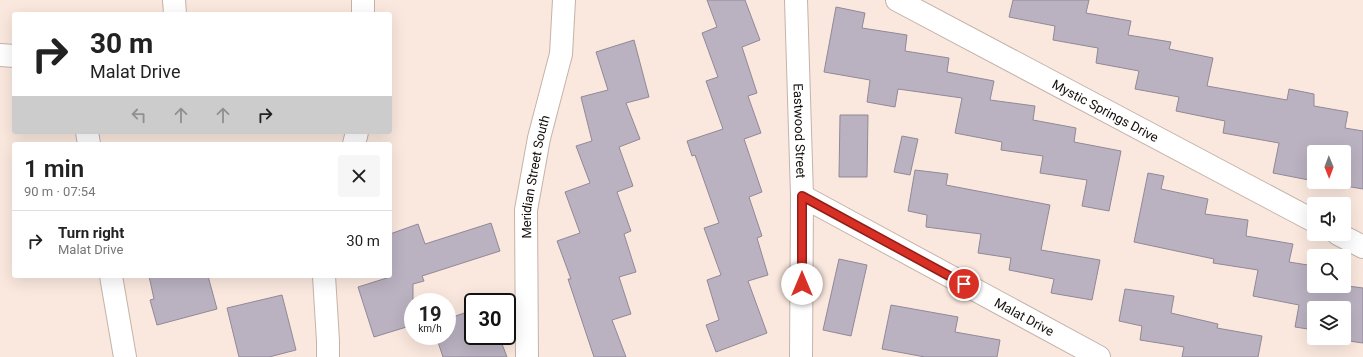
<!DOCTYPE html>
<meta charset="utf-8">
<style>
:root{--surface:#fff;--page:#f6f6f6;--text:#222;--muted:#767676;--line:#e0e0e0}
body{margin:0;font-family:Roboto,sans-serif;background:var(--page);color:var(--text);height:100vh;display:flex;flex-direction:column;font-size:15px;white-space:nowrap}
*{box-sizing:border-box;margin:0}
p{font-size:13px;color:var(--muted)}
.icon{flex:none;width:22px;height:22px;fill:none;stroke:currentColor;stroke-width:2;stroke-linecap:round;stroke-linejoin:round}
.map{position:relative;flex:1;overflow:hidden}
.drawer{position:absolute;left:12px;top:142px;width:380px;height:136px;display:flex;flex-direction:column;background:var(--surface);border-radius:4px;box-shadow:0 4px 16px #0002}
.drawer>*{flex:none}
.hud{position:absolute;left:12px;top:12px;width:380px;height:122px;border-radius:4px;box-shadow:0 4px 16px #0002;background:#fff;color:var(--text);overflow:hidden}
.needle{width:26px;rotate:179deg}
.tools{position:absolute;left:1307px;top:145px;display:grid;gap:8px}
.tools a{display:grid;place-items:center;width:44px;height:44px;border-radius:4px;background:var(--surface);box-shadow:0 4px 16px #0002;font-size:20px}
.speed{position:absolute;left:404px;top:293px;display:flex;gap:8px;font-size:20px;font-weight:700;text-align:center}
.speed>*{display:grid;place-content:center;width:52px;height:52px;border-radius:50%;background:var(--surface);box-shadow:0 4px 16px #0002;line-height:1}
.speed small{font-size:10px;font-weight:400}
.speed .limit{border:2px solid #111;border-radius:6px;background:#fff;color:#111}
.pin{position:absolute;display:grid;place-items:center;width:34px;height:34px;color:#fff;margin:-17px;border:2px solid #fff;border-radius:50%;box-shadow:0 1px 4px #0007}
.me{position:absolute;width:44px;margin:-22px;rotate:0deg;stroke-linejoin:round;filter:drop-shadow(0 0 3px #0008)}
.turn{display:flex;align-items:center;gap:14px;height:84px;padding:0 12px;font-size:18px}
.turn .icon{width:52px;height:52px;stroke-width:2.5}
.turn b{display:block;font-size:28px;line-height:34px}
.lanes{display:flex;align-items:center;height:38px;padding:0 12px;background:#0003;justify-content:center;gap:20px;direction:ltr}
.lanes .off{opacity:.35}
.round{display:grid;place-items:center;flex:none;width:42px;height:42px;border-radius:4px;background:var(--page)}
.head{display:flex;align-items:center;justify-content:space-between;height:68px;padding:0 12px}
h1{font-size:24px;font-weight:600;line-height:30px}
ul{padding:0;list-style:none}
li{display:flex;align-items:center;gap:12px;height:60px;padding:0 12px;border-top:1px solid var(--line)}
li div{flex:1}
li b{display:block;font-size:15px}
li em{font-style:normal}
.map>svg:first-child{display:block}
.building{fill:#bab1c1;stroke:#918998}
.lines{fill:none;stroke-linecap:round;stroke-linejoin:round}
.minor-casing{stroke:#c5b3aa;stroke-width:24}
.minor{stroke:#fff;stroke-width:22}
.route-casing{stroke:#8d1f18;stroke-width:10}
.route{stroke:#d93025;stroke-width:7}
.labels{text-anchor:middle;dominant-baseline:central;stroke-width:3.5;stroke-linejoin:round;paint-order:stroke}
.street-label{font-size:13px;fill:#140e0b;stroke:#fff}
</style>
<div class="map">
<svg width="1363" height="357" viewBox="0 0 1363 357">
<rect width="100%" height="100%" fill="#fae8de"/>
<g class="building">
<polygon points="707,0 745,0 760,40 742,47 757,93 748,96 761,133 744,139 762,192 749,197 762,236 757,238 768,275 748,281 767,333 716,352 706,325 719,320 707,280 721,275 704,228 719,223 695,155 692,156 687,141 723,129 706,81 718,77 702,33 717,27"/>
<polygon points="1013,0 1089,0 1086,13 1131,21 1128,35 1171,42 1169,49 1213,58 1207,86 1287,100 1289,89 1314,94 1314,106 1348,112 1345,128 1363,131 1363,189 1322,182 1344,182 1344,152 1314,152 1314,181 1273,173 1279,143 1223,133 1225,121 1176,111 1179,97 1135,89 1139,71 1096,63 1098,48 1053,40 1055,26 1009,17"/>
<polygon points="836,7 865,13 862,28 907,35 905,51 949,58 947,72 994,81 990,100 1035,106 1033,120 1076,128 1074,142 1121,151 1109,211 1082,206 1087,180 1040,173 1043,156 1001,150 1002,142 955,133 962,98 898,89 895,107 867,102 870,80 824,72"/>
<polygon points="634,40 649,97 626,103 640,139 619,147 633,186 617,192 631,231 624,234 636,272 619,277 631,314 612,320 626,357 594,357 568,279 571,279 557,241 580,233 565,192 590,183 576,146 592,141 581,97 608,90 596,52"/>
<polygon points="840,115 868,115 867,177 839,177"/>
<polygon points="902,136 918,139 910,175 894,172"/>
<polygon points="915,170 948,174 946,185 1050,205 1041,250 1100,260 1092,300 1051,293 1054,279 1009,270 1011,258 978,253 981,234 926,227 927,215 908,211"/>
<polygon points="1148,173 1164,176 1161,189 1208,199 1205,214 1248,220 1246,236 1293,244 1289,262 1314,266 1314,286 1348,286 1363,288 1363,343 1342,340 1342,338 1344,338 1344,308 1314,308 1314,330 1295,327 1299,305 1253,296 1258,270 1213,263 1214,259 1134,242"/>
<polygon points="491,223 500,251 422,276 424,281 413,284 413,325 374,337 358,287 390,277 390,234 418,224 425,244"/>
<polygon points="839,259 867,265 851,336 823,330"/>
<polygon points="149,276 208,276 217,309 157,325 150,300 154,299"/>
<polygon points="1125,289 1174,296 1171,313 1218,324 1217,328 1262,336 1258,357 1182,357 1184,347 1140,340 1142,326 1119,321"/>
<polygon points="282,295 296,350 269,357 239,357 227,308"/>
<polygon points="891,305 958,317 955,332 1000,340 997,357 925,357 882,349"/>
<polygon points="473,310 473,336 499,336 507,357 443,357 436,336 447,336 447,319"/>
</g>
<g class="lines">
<defs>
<g id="minor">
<polyline points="174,0 175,14"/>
<path id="s1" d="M 796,0 L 802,196 L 801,357"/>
<path id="s2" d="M 897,0 L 1314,221"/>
<polyline points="363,14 363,0"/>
<polyline points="0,55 14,56"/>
<polyline points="87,132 89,144"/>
<polyline points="354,144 357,132"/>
<path id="s3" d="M 802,196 L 1099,357"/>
<polyline points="1338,234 1363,247"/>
<polyline points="111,276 125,357"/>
<polyline points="324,276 328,341 328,357"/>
<path id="s4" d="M 527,357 L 526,210 L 539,138 L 561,54 L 564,0"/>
</g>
</defs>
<use href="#minor" class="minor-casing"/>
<use href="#minor" class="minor"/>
</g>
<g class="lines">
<defs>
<polyline id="route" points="802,284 802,196 964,284"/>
</defs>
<use href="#route" class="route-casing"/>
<use href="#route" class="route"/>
</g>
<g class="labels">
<g class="street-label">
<text stroke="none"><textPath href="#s2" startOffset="236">Mystic Springs Drive</textPath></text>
<text stroke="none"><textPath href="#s1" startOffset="131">Eastwood Street</textPath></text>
<text stroke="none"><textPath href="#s4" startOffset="181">Meridian Street South</textPath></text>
<text stroke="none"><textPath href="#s3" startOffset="253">Malat Drive</textPath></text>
</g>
</g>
</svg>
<div class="tools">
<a><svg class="needle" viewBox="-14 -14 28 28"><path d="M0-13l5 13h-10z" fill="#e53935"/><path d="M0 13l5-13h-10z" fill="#767676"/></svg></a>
<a><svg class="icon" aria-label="sound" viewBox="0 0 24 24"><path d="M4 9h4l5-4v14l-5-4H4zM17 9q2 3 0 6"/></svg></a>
<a><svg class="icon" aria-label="search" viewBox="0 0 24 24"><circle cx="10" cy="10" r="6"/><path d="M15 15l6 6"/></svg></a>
<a><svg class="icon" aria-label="layers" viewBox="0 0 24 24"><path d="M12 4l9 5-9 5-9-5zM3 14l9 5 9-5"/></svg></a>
</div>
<div class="speed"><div>19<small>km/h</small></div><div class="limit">30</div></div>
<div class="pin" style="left:964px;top:284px;background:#d93025"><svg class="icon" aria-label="arrive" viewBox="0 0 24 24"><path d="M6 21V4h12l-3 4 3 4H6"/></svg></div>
<svg class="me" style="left:802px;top:284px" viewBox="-20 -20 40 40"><circle r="19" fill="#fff"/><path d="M0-13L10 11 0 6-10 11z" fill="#d93025"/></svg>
<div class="hud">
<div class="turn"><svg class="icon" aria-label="right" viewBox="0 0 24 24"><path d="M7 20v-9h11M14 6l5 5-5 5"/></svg><div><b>30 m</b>Malat Drive</div></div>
<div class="lanes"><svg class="icon off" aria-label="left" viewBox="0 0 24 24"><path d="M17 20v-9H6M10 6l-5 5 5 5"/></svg><svg class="icon off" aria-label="ahead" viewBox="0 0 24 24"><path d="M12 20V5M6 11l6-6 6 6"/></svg><svg class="icon off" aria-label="ahead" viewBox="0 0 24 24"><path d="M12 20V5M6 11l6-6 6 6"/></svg><svg class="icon" aria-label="right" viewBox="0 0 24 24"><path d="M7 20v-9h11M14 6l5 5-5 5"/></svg></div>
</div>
<section class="drawer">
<div class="head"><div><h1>1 min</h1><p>90 m · 07:54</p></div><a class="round"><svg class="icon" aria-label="close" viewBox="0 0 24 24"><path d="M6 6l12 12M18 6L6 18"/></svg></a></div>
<ul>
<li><svg class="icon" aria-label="right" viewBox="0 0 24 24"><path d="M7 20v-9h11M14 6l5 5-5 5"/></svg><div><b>Turn right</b><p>Malat Drive</p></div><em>30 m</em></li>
</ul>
</section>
</div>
